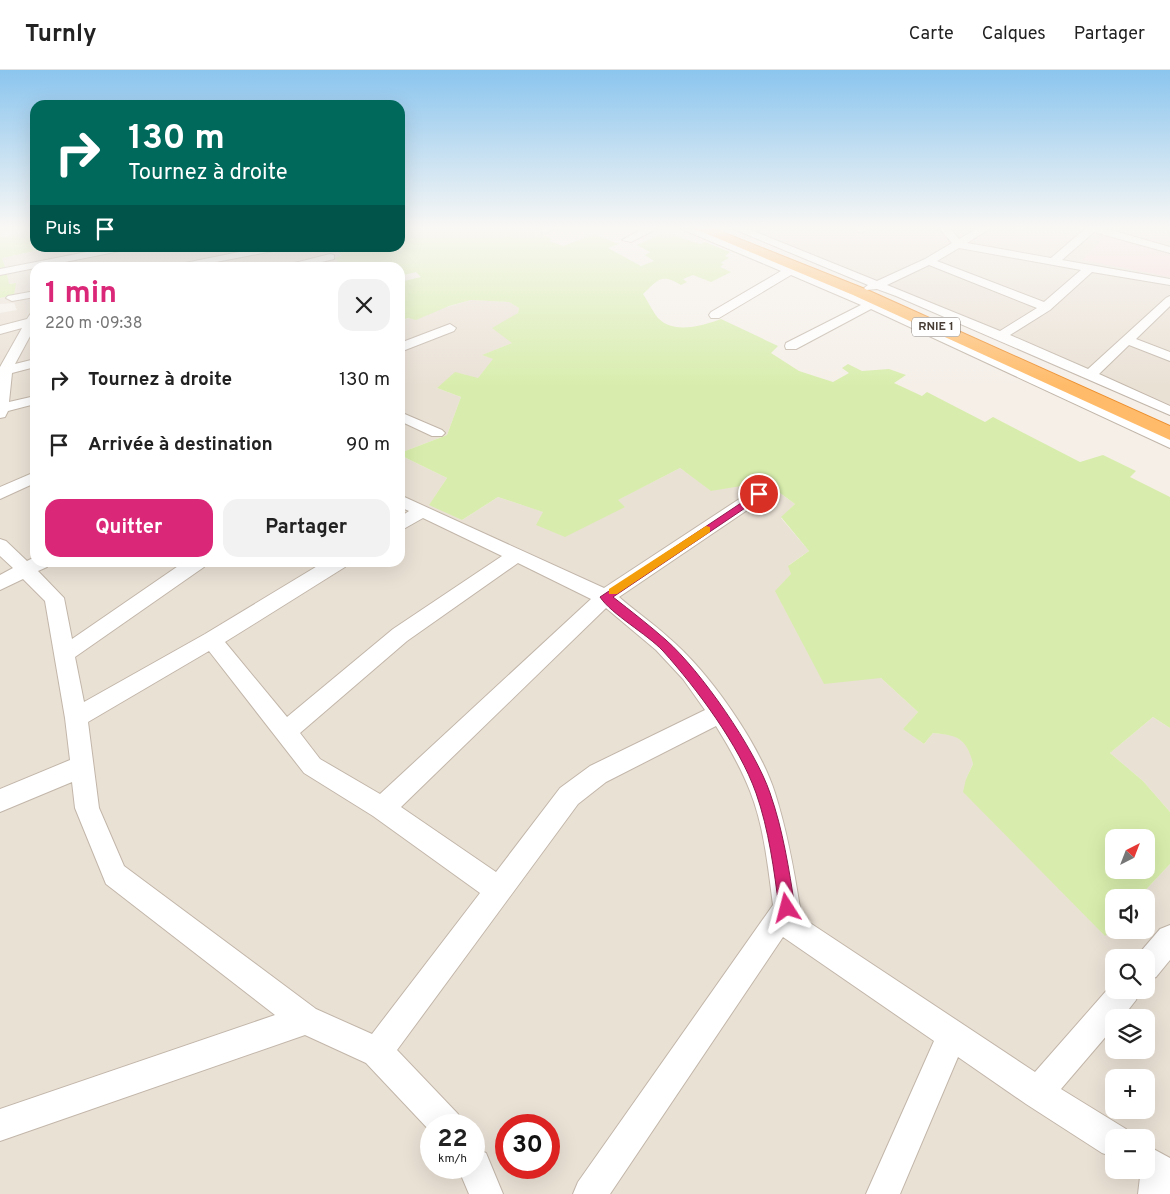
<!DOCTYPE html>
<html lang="fr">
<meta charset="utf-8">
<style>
:root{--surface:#fff;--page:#f2f2f2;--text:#222;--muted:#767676;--line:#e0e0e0;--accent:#db2777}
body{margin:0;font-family:Overpass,sans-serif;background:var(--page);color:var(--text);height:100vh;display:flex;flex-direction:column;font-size:19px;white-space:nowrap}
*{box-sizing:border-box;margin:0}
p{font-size:16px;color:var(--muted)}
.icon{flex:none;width:28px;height:28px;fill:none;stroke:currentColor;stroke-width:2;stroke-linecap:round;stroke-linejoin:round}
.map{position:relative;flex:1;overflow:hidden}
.details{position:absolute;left:30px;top:192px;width:375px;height:305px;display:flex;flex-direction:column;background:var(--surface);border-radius:15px;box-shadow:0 5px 20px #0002}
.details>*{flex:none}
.guide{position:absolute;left:30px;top:30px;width:375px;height:152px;border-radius:15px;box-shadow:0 5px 20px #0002;background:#00695c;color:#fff;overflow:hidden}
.needle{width:32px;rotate:42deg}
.tools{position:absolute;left:1105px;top:759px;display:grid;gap:10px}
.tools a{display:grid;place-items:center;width:50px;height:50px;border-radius:10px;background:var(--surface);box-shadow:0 5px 20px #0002;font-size:25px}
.speed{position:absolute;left:420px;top:1044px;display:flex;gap:10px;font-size:25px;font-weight:700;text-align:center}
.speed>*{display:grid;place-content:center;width:65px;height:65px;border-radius:50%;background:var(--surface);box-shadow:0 5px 20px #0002;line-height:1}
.speed small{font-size:12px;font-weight:400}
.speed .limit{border:8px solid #d22;background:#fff;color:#111}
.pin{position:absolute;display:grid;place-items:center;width:42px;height:42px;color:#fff;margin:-21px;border:2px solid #fff;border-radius:50%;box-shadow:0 1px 5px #0007}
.me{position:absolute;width:55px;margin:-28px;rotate:351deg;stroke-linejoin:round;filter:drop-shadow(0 0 4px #0008)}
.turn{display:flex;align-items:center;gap:18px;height:105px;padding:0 15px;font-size:22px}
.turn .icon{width:65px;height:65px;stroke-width:2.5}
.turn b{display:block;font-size:35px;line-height:42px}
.then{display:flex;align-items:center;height:48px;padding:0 15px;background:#0003;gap:10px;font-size:19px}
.round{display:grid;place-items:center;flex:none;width:52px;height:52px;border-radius:15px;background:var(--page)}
.summary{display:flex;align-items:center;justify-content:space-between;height:85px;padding:0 15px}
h1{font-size:30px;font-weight:700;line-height:38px;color:var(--accent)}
.cta{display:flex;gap:10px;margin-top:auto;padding:10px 15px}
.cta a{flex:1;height:58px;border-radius:15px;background:var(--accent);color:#fff;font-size:20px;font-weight:700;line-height:58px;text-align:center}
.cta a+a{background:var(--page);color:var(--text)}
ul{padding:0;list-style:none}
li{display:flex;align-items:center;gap:15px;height:65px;padding:0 15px}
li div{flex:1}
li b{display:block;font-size:19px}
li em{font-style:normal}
header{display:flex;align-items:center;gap:30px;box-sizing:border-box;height:70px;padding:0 25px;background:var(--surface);border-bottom:1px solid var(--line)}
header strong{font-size:24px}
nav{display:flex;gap:28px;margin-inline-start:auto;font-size:18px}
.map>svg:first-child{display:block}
.residential{fill:#eae1d5;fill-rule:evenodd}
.medical{fill:#f7dbda}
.green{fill:#d8edad;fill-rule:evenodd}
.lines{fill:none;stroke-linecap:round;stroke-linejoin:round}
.street-casing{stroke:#c2b6a9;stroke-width:2}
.highway-casing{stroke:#ec8d2b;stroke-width:2}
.street{fill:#fff;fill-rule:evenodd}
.highway{fill:#ffbb69;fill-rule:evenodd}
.route{fill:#db2777;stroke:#8e194d}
.slow{fill:#f59e0b}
.labels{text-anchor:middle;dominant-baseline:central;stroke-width:5;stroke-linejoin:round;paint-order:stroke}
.shield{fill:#fff;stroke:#807972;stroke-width:1}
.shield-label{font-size:12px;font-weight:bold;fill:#493f36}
</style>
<header>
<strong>Turnly</strong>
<nav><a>Carte</a><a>Calques</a><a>Partager</a></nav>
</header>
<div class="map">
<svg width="1170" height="1124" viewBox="0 0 1170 1124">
<rect width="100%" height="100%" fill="#f5efe8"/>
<g class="residential">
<polygon points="743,158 1170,158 1170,339"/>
<path d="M 49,178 L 335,178 L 341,187 L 336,188 L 344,197 L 35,198 L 35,492 L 400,492 L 400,385 L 447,408 L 430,434 L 462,450 L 498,427 L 544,442 L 624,437 L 617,430 L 680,398 L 711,420 L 765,412 L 795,434 L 781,448 L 809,481 L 789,495 L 881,608 L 918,642 L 904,659 L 924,674 L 933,663 L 954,665 L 969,677 L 973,694 L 966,709 L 1104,865 L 1114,856 L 1114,860 L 1146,860 L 1146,828 L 1139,827 L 1170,794 L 1170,1124 L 0,1124 L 0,243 L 17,240 L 14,233 L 0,234 L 0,228 L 14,224 L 15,213 L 9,214 L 7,204 L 0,205 L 0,198 L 5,196 L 2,188 ZM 1114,888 L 1146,888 L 1146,920 L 1114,920 ZM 1114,948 L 1146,948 L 1146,980 L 1114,980 ZM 1114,1008 L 1146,1008 L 1146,1040 L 1114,1040 ZM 431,1055 L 474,1055 L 474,1098 L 431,1098 ZM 506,1055 L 549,1055 L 549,1098 L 506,1098 ZM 1114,1068 L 1146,1068 L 1146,1100 L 1114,1100 Z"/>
<polygon points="471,230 509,232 519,238 512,273 483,285 494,289 478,308 437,318 461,327 447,365 400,383 400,251"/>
<polygon points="1153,647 1170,658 1170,742 1143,711 1110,683"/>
</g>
<polygon class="medical" points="1106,166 1170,183 1170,207 1082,190"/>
<g class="green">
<polygon points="0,158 17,158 1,164 2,167 31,161 31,164 35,164 35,178 49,178 2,188 5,197 0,198"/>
<path d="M 400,158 L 541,158 L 537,160 L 552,169 L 549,171 L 563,176 L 594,164 L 619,174 L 608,178 L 641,196 L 654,191 L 645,185 L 650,182 L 637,175 L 665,162 L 700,174 L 705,172 L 730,182 L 725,186 L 729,188 L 720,193 L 724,194 L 720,197 L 731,202 L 711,212 L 693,205 L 683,209 L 687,212 L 681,215 C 661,203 658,210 643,224 C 647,230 651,238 655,244 C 669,266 702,256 721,249 L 778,276 L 771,283 L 799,301 L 833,312 L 849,303 L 842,298 L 848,294 L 862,301 L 889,299 L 906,305 L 894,313 L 922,326 L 927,322 L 985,352 L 993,347 L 1080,392 L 1103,385 L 1136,401 L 1130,407 L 1170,427 L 1170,658 L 1153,647 L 1110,683 L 1143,711 L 1170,742 L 1170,794 L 1139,827 L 1114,828 L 1114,856 L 1105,866 L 963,722 L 966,709 L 973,694 C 967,669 958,665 933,663 L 924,674 L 903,659 L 918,642 L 881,608 L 824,614 L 775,521 L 791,504 L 788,496 L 809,481 L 781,447 L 795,434 L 765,412 L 711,421 L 680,398 L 618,430 L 625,437 L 565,467 L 536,455 L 543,442 L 498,427 L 462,450 L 429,435 L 447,408 L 400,385 L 400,383 L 447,365 L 461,327 L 437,318 L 455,302 L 478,308 L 493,289 L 482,285 L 512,273 L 492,258 L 518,243 L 519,238 L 509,232 L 471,230 L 449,236 L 416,250 L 408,248 L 400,251 L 400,212 L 421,207 L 416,202 L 400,206 L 400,198 L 344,197 L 335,188 L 341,186 L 335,178 L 400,178 ZM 1114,768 L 1146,768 L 1146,800 L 1114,800 Z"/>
<polygon points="7,204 9,214 16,213 14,225 0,228 0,205"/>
</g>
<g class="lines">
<defs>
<g id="street">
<polygon points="542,158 555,158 546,163 542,162"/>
<polygon points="644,158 658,158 631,172 622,170"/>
<path d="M 679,158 C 711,158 762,185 793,198 C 921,250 1046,307 1170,367 L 1170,378 L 871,239 L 796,279 L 786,279 L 785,276 L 786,273 L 861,235 L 791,205 L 719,248 L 711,248 L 709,245 L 711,242 L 781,201 Z"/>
<path d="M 731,158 L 746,158 L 877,211 L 925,189 L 952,173 L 939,158 L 950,158 L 959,169 L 978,158 L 991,158 L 967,173 L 1051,188 L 1086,158 L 1104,158 L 1170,177 L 1170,183 L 1094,162 L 1062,190 L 1170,209 L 1170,215 L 1092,202 L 1050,240 L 1010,265 L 1088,299 L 1166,228 L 1170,226 L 1170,236 L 1136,269 L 1170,282 L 1170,291 L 1129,275 L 1099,304 L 1170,336 L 1170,345 L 896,226 L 877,219 L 866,220 L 864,218 L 868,215 ZM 959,178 L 1081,200 L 1044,232 L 937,191 ZM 929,195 L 1037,238 L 1000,261 L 887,215 Z"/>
<polygon points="853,158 865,158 866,160 861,163"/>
<polygon points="107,178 125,178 120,181 0,205 0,199"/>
<polygon points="259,178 278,178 273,181 185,198 160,198"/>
<polygon points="330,184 334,185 334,189 297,198 275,198"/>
<polygon points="35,221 35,227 12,231 6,228 8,226"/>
<polygon points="35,242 35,257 15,294 35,289 35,297 12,303 9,332 35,326 35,334 8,341 5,347 0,348 0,297 22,258 0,264 0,256 27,249 31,243"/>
<polygon points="450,254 456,258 454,261 400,282 400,273"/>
<polygon points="400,342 442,360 445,363 442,366 432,366 400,351"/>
<polygon points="35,402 35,413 0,429 0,417"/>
<path d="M 759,419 L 765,420 L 767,424 L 765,428 L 619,527 C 635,541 653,553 669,568 C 709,602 759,673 775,723 C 787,761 794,799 800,838 L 798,845 L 1035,1002 L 1114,912 L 1114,920 L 1140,920 L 1136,930 L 1122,948 L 1114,948 L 1114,957 L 1061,1019 L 1126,1059 L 1129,1068 L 1114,1068 L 1114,1087 L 1102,1083 L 1026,1034 L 958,987 L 900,1124 L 866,1124 L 934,971 L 783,867 L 610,1124 L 573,1124 L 578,1112 L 773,835 C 768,797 764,756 750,721 C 741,698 729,677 716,656 L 606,712 L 578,734 L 397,980 L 458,1044 L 463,1055 L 431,1055 L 431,1062 L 366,993 L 305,965 L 0,1071 L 0,1039 L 275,945 L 106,814 L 75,738 L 72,712 L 0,742 L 0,719 L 70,690 L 65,648 L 45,531 L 23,509 L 0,520 L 0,505 L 13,498 L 0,486 L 0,469 L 6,471 L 27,491 L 35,487 L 35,492 L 50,492 L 47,497 L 38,501 L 64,528 L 72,569 L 184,492 L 207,492 L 204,497 L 75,587 L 84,632 L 205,564 L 324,492 L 348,492 L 345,497 L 225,572 L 287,647 L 393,559 L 502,486 L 423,448 L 400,461 L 400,447 L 409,441 L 400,437 L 400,425 L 604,518 L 753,420 ZM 518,493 L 591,529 L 380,724 L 320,689 L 300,663 L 407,571 ZM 606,538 L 656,580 L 683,609 L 705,640 L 590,696 L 560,718 L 496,802 L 401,737 ZM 209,581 L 304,703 L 373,746 L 480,823 L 372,964 L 316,939 L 124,796 L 99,738 L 88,652 Z"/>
<polygon points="1170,855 1170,890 1156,907 1146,911 1146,888 1136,887 1160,859"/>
<polygon points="1146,1075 1170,1088 1170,1124 1138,1124 1140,1107 1133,1100 1146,1100"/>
<polygon points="474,1078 486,1083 503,1124 469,1124 458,1098 474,1098"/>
</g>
<polygon id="highway" points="693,158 712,158 865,219 1170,356 1170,370 853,225"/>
</defs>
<use href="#street" class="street-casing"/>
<use href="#highway" class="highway-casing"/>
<use href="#street" class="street"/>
<use href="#highway" class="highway"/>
</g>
<linearGradient id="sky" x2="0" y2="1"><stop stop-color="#8bc5ee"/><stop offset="0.5" stop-color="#faf8f5"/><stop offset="1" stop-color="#faf8f5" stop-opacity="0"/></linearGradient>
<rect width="1170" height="316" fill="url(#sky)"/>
<path class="route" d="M 759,421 L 763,422 L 763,426 L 613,527 C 631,541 649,555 666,570 C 701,601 755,679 770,723 C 783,760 789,799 795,838 L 792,844 L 787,846 L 782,844 L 779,838 C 774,800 769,760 756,723 C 739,675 697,619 663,581 C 647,564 611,544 600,527 Z"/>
<polygon class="slow" points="706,456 710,457 710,462 617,524 609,524 609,519"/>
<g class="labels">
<rect class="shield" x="912" y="247.5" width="48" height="19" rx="4"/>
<g class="shield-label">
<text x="936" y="257">RNIE 1</text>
</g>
</g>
</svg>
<div class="tools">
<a><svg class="needle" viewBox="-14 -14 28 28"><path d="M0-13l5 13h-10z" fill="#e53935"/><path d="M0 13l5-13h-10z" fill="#767676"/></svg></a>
<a><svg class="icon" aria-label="sound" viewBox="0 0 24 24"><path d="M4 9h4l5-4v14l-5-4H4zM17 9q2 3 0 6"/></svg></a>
<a><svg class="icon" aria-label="search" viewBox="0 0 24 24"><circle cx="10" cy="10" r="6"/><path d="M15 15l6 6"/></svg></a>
<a><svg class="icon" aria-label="layers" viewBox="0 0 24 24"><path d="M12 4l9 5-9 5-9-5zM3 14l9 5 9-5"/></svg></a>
<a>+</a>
<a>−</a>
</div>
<div class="speed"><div>22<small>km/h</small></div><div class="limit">30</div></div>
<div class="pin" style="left:759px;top:424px;background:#d93025"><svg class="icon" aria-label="arrive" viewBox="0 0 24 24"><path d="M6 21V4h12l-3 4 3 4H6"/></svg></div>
<svg class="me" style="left:787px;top:838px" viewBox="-20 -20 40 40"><path d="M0-17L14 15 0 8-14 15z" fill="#db2777" stroke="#fff" stroke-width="4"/></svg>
<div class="guide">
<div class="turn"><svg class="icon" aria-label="right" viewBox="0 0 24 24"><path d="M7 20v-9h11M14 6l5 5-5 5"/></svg><div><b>130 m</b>Tournez à droite</div></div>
<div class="then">Puis<svg class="icon" aria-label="arrive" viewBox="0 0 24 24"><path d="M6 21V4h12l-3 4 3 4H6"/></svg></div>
</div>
<section class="details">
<div class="summary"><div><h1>1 min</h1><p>220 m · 09:38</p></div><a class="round"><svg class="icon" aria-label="close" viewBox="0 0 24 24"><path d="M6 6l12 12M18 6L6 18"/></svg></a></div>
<ul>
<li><svg class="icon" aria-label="right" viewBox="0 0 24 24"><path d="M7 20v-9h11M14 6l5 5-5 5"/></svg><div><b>Tournez à droite</b></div><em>130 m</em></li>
<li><svg class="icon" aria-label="arrive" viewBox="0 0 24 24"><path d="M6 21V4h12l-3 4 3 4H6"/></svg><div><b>Arrivée à destination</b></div><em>90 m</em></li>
</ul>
<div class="cta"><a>Quitter</a><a>Partager</a></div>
</section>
</div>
